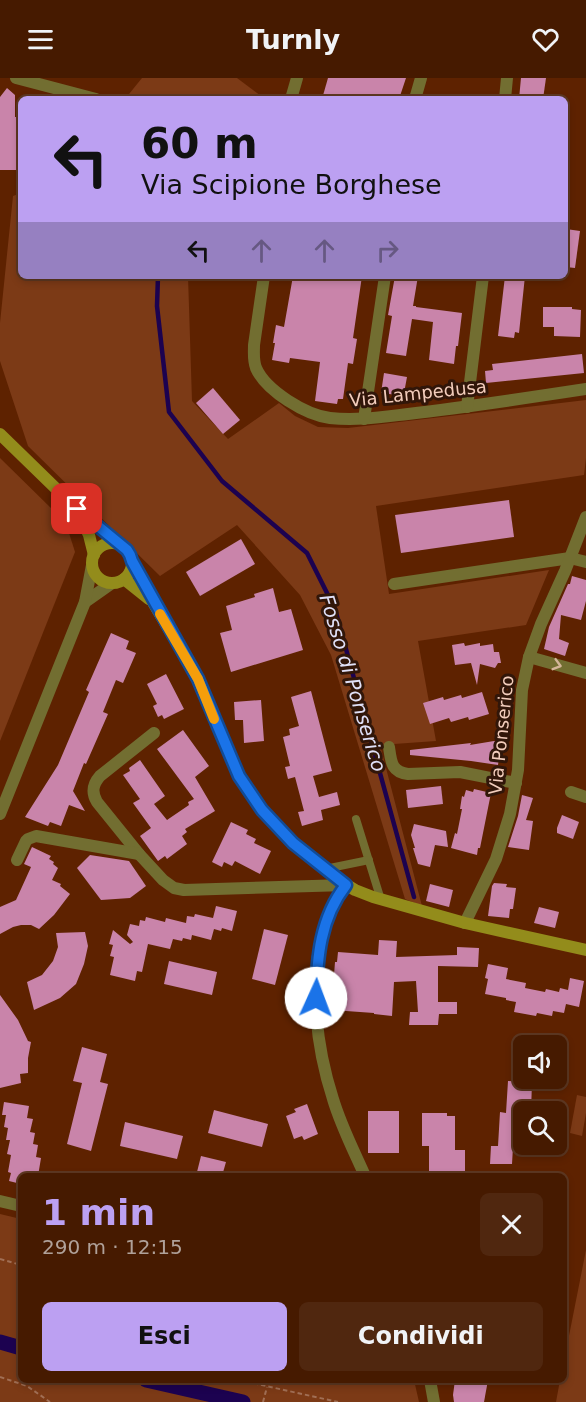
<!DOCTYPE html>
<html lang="it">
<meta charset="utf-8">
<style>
:root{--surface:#461a00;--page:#50270f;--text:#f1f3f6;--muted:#b0a199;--line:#5e3822;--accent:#bca0f2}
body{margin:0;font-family:"DejaVu Sans",sans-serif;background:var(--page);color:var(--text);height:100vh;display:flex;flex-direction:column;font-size:22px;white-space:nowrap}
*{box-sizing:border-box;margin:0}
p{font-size:20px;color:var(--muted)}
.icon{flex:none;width:33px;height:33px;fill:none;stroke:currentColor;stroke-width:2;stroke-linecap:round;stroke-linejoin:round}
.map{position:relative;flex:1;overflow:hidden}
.side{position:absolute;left:18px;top:1095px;width:549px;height:210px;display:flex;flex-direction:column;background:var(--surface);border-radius:9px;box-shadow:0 3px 9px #0003,0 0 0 2px var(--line)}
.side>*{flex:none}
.guide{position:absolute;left:18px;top:18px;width:550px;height:183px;border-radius:9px;box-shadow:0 3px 9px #0003,0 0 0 2px var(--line);background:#bca0f2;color:#111;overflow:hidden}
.tools{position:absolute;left:513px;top:957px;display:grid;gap:12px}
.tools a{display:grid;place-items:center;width:54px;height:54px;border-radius:9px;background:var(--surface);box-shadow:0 3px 9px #0003,0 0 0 2px var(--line);font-size:30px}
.pin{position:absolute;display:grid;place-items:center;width:51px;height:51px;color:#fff;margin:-26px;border-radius:12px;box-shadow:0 3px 9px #0006}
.me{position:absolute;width:66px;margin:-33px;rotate:2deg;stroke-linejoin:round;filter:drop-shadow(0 0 4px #0008)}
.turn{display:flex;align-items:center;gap:21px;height:126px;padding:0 24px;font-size:27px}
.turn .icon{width:78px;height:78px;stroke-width:2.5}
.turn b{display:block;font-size:42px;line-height:51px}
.lanes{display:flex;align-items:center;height:57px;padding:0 24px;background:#0003;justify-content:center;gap:30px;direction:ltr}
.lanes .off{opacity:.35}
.round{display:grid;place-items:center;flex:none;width:63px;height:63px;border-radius:9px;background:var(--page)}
.headline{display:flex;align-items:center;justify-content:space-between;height:102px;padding:0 24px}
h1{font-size:36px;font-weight:800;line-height:45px;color:var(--accent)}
.cta{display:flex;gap:12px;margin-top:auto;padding:12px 24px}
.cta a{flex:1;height:69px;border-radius:9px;background:var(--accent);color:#111;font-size:24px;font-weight:800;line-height:69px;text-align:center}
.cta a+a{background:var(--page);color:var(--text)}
header{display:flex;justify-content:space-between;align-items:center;height:78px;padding:0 24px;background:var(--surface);font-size:27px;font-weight:800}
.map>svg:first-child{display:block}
.green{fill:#7c3a16}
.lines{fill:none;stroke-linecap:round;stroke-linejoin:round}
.stream{stroke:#1c0250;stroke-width:4.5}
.canal{stroke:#1c0250;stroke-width:15}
.building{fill:#c984aa}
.path{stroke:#a16f55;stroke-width:2;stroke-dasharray:4.5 3;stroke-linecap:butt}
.service{stroke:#726e31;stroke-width:8}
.minor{stroke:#726e31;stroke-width:12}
.tertiary{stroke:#726e31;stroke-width:12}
.secondary{stroke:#938c1b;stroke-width:12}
.oneway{stroke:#d3b599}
.route-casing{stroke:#114b97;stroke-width:15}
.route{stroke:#1a73e8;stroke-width:10}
.slow{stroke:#f59e0b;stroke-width:10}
.labels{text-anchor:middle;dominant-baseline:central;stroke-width:6;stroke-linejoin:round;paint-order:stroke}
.street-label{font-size:18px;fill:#f3cdbc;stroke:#311609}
.water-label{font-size:20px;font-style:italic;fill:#e0e0f7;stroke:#311609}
</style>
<header><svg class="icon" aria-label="menu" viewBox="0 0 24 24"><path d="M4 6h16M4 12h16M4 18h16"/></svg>Turnly<svg class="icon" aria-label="heart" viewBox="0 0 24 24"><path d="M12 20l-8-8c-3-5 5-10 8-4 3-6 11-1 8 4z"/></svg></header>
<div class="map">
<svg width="586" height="1324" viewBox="0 0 586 1324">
<rect width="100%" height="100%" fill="#5e2200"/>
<g class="green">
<polygon points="142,0 237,0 265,21 125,21"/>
<polygon points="21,115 21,198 188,198 192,323 228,361 279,325 295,338 318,349 348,350 586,322 586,380 584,397 376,428 389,516 549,492 526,547 418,563 436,663 380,667 422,828 405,821 331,577 300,517 237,447 160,498 28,368 0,283 0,245 13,118"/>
<polygon points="0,380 55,434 69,455 75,474 0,663"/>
<polygon points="577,1017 586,1019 586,1035 582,1058 570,1055"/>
<polygon points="0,1136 21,1141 21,1302 414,1302 419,1324 0,1324"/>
<polygon points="586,1172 586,1324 556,1324 560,1302 564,1302 564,1283"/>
</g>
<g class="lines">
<polyline class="stream" points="158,198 157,228 169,334 222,403 307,475 335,531 414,819"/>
<g class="canal">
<polyline points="0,1264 21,1270"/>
<polyline points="146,1302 243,1324"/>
</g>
</g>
<g class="building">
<polygon points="328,0 406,0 399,21 322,21"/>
<polygon points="521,0 546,0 543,21 519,21"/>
<polygon points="7,10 15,17 15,39 21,39 21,92 0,92 0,19"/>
<polygon points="566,151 580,153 575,190 566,189"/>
<polygon points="293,198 362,198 353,260 357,261 353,286 348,285 343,321 338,321 337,326 315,323 320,284 290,280 289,285 272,282 275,265 273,265 276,247 284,249"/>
<polygon points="395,198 418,198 413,228 416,228 416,229 462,235 458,268 456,268 454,286 429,282 433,244 412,241 406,278 386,275 392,238 388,237"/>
<polygon points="505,198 525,198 519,255 515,254 514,260 498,258"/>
<polygon points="543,229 572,229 572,231 581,232 580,259 554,258 554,249 543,249"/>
<polygon points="582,276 584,295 486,305 485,293 493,292 492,286"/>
<polygon points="384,295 407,299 404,315 397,314 397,317 381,315"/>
<polygon points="213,310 240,342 223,356 196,325"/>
<polygon points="509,422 514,459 401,475 395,437"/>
<polygon points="241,461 255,486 200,518 186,494"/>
<polygon points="572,498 586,502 586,523 581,542 561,537 559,561 569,565 565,578 544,571 549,549 568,506 570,506"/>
<polygon points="273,510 279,534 291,531 303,572 231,594 220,555 232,552 226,528 255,519 254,516"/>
<polygon points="111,555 129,563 126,571 136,575 123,605 116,602 103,634 108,636 86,686 84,685 73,713 85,733 69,727 61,748 50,744 48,748 25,739 58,687 89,614 86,612"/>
<polygon points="464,565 465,568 480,565 480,568 493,566 494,574 499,574 501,585 498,585 495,590 480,586 477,607 471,585 455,587 452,567"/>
<polygon points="166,596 184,631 164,641 162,637 158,639 153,628 157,626 147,606"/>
<polygon points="311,613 332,693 313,698 319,719 337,714 340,727 321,732 323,742 302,748 298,734 304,733 295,699 288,701 285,689 290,688 283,659 290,657 289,651 299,648 291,619"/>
<polygon points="482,614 489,636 469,642 468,639 451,644 449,640 430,646 423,625 443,619 444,622 461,617 462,620"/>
<polygon points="261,622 264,663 244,665 243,642 235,642 234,624"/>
<polygon points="183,652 209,688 195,699 215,733 185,751 187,754 182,758 187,766 167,781 165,778 158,783 140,758 151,750 133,725 140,721 123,697 130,693 129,690 140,682 165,718 154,726 167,742 189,727 188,724 194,721 157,671"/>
<polygon points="494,663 501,664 498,687 471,683 410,677 410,672 471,665 470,667"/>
<polygon points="441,708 443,726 408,730 406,712"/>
<polygon points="474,711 491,715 480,770 478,770 477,777 451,770 455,755 457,756 462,731 460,731 462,718 464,719 466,712 473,714"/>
<polygon points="522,717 533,720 526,742 533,743 529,772 508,769 518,738"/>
<polygon points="562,737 579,744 573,761 557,755 557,750"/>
<polygon points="231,744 248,752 246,756 256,761 254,765 271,773 260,796 235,783 232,788 224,784 222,789 212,784"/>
<polygon points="414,746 446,753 448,769 435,767 430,789 418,786 413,770 415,770 411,757"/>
<polygon points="32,769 51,778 49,781 54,784 53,786 58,790 52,802 61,806 60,808 70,816 54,837 39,851 31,847 21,847 13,849 0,856 0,829 16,822 31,789 24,786"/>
<polygon points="90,777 129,783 146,808 130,820 101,822 77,790"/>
<polygon points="494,805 507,806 506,809 516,810 513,831 510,831 509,840 488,838 492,808"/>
<polygon points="430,806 453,812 449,829 426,823"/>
<polygon points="216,828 237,833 232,853 222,850 221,853 214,851 211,862 192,857 191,862 183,860 182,863 173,861 170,871 148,866 142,894 137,893 135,903 110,897 114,879 110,878 113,867 109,866 113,852 130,866 133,864 127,857 130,846 139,848 140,842 145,843 146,839 165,844 166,840 186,845 187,838 194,839 195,836 213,840"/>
<polygon points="539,829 559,834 555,850 534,845"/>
<polygon points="264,851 288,857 275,907 252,901"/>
<polygon points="85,854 88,868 84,886 76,906 60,920 34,932 27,904 42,897 53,883 58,869 56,855"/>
<polygon points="379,862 397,863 396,879 457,877 457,869 479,870 478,889 438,888 438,924 457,924 457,936 439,936 438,947 409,947 410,934 418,934 416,903 394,904 392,938 374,936 374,935 332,932 332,910 333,910 335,884 337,884 338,874 378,877"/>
<polygon points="169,883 217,894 212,917 164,906"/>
<polygon points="488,886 508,890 506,901 526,905 525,910 545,914 546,911 559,914 560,910 568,912 570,900 584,903 579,929 566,926 564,935 553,933 552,938 537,935 536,938 514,934 516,924 506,922 506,920 485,916 488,901 485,900"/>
<polygon points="0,917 18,942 28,963 31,964 28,980 28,995 20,996 21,1005 0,1010"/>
<polygon points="82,969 107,976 100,1004 108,1006 91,1073 67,1066 82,1005 73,1003"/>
<polygon points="508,1003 532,1004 531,1034 524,1034 521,1069 513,1069 512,1086 490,1086 491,1068 498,1068 500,1034 506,1035"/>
<polygon points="4,1024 29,1028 27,1040 33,1041 30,1054 35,1055 33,1066 38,1067 36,1079 41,1080 38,1098 21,1098 21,1106 9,1103 11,1095 8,1094 11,1077 7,1076 10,1062 6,1062 8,1050 4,1049 6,1037 2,1037"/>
<polygon points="307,1026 318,1056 304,1062 302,1058 294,1061 286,1038 296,1034 294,1031"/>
<polygon points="214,1032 268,1046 262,1069 208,1055"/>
<rect x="368" y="1033" width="31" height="42"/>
<polygon points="422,1035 447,1035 447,1038 455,1038 455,1072 465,1072 465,1098 429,1098 429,1068 422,1068"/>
<polygon points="125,1044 183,1058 177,1081 120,1068"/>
<polygon points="201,1078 226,1084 222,1098 196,1098"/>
<polygon points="455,1302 488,1302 484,1324 454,1324 453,1317"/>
</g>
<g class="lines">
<g class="path">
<polyline points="0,1181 21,1187"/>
<polyline points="0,1299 27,1308 50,1324"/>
<polyline points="239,1302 338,1324"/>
<polyline points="263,1324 267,1309"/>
</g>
<g class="service">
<polyline points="356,741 381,822"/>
<polyline points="325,791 369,782"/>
</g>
<g class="minor">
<polyline points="16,0 96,21"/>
<polyline points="291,21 297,0"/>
<polyline points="415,21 421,0"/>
<polyline points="505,21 507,0"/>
<path d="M 264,198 L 254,267 C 254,275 253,282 256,290 C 266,313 306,337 330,340 C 356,343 382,339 408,336 C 468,329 527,320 586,311"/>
<polyline points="467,329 483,198"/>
<polyline points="364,341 385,198"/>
<polyline points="394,506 570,480 586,484"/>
<polyline points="529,579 586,595"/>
<path d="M 154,655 L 100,698 C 93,706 91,714 97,724 L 139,776 L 163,802 L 174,810 L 184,812 L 346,807"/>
<path d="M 389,669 C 391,683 391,694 408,696 L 460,694 L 516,705"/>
<polyline points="571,714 586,719"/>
<polyline points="17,782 26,763 28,761 36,758 139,776"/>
<path d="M 346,807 C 302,862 313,959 333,1021 C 341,1048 354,1073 365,1098"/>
<polyline points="465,845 496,781 510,736 518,692 522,612 529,579 541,546 565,493 586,439"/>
<polyline points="0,1123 21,1128"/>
<polyline points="430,1302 434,1324"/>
</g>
<g class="tertiary">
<polyline points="85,524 112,505"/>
<polyline points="0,736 85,524 92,487"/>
</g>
<g class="secondary">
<polyline points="0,356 77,431 122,468"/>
<polyline points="79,435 89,457 94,477"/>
<circle cx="112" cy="485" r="20"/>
<polyline points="132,483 154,526 198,601 239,698 262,732 293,765 340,803 355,812 373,819 465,845 586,872"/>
<polyline points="124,501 149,521"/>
</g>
</g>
<defs><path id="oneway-chevron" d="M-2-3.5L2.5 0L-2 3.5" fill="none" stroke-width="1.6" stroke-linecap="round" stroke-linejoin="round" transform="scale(1.5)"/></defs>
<use class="oneway" href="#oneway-chevron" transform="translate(557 587) rotate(16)"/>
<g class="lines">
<defs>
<path id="route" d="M 77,431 L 127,472 L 130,477 L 132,483 L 198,601 L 239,698 L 262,732 L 293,765 L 346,807 C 320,840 317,880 316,920"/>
</defs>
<use href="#route" class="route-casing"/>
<use href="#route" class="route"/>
<polyline class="slow" points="160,536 198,601 214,641"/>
</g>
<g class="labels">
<g class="street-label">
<text transform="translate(418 315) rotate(-6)">Via Lampedusa</text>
<text transform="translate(501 657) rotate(-84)">Via Ponserico</text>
</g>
<g class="water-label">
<text transform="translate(353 605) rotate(73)">Fosso di Ponserico</text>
</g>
</g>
</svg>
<div class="tools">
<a><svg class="icon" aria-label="sound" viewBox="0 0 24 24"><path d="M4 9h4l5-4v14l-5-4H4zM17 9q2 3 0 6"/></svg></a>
<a><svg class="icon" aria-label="search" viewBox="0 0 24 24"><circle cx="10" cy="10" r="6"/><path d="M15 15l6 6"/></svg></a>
</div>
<div class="pin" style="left:77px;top:431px;background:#d93025"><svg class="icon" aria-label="arrive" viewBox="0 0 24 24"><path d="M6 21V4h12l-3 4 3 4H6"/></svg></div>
<svg class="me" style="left:316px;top:920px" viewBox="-20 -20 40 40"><circle r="19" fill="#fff"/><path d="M0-13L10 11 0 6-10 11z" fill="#1a73e8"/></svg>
<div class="guide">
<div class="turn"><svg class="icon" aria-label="left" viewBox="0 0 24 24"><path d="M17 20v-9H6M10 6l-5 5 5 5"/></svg><div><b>60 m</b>Via Scipione Borghese</div></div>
<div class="lanes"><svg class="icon" aria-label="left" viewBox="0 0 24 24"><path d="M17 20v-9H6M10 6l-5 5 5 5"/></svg><svg class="icon off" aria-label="ahead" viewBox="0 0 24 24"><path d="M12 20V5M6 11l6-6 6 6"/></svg><svg class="icon off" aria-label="ahead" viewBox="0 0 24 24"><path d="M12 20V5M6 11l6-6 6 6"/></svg><svg class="icon off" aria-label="right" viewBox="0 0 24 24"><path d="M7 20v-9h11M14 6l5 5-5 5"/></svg></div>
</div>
<section class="side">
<div class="headline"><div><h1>1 min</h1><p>290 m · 12:15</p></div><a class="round"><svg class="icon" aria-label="close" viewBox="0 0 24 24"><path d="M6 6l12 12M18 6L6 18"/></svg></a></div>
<div class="cta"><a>Esci</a><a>Condividi</a></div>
</section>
</div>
